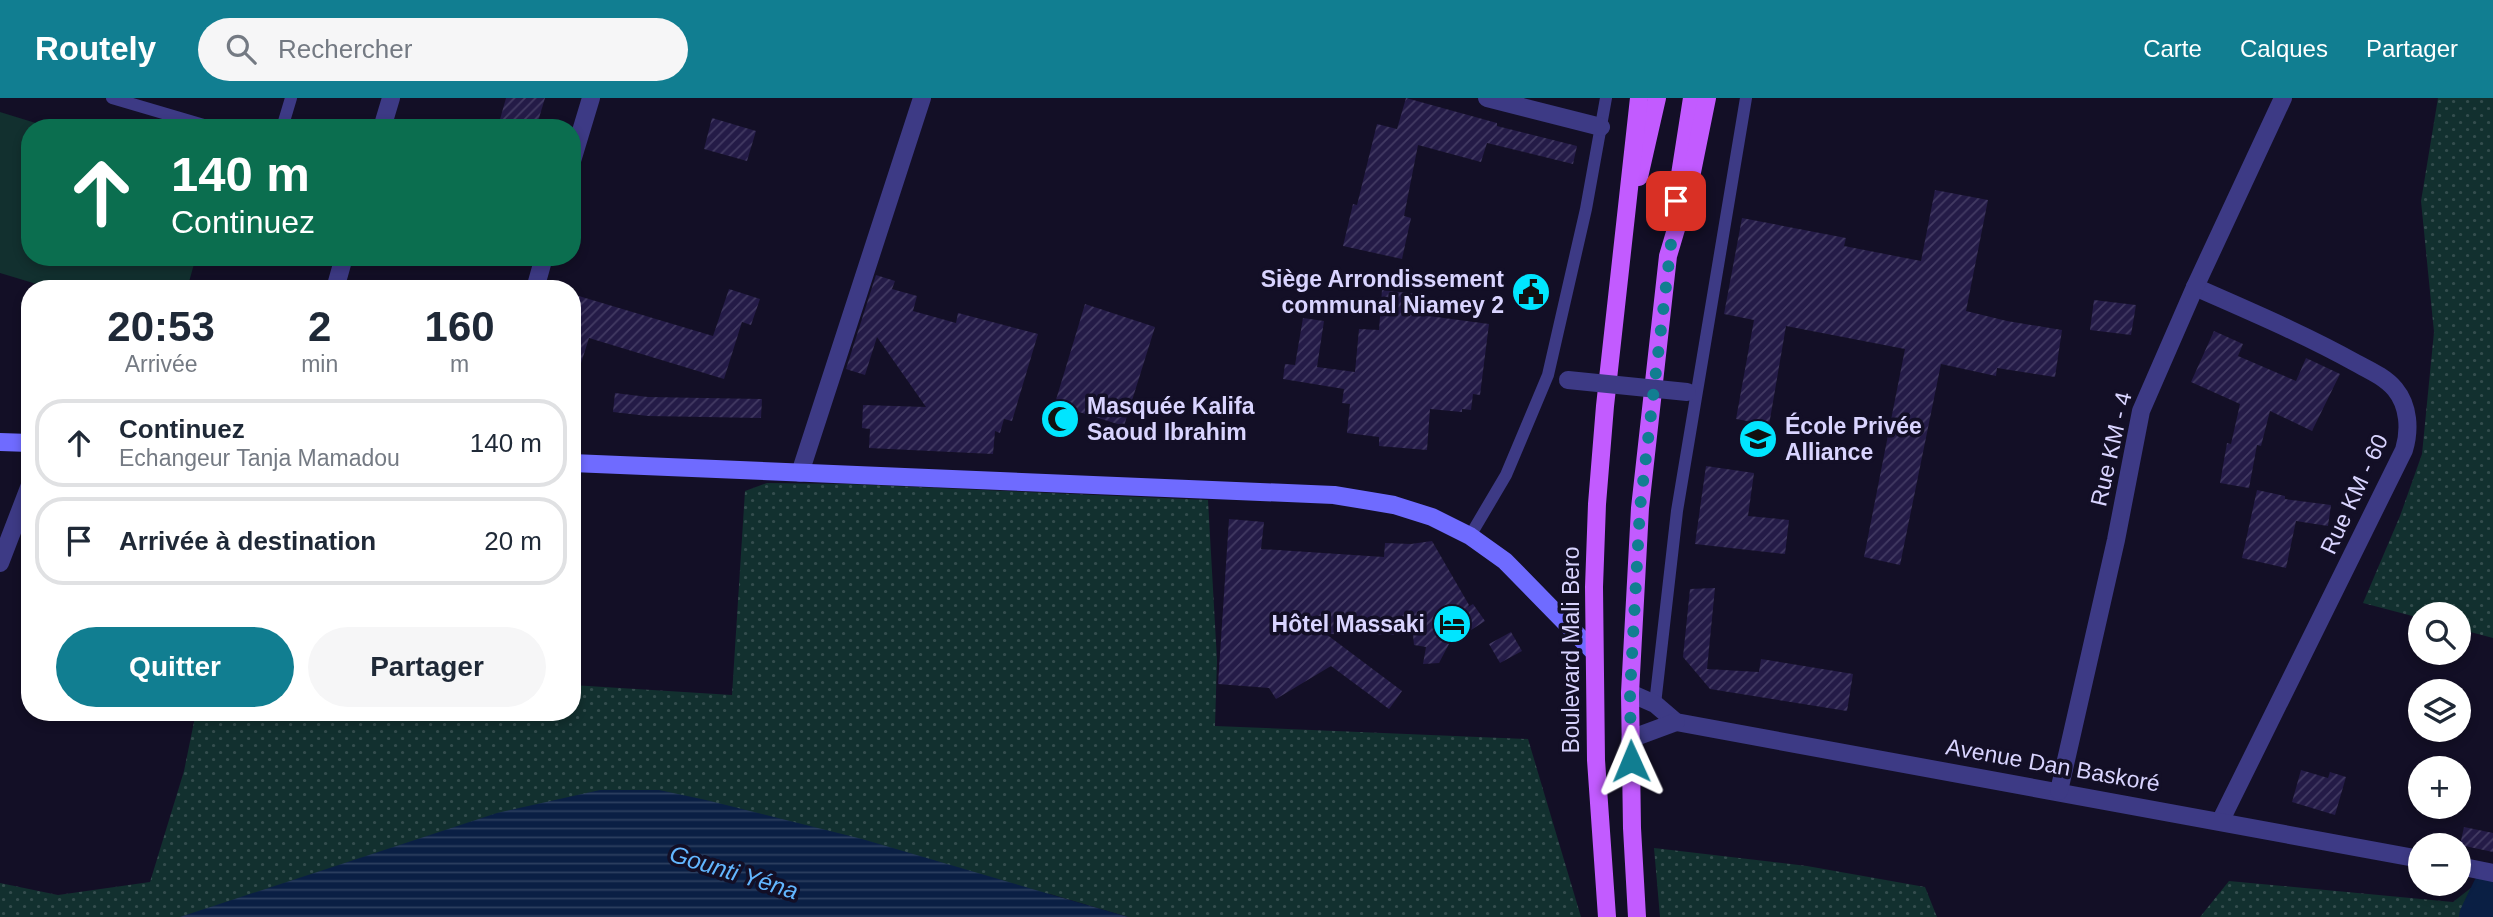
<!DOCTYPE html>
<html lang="fr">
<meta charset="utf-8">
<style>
:root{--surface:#fff;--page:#f6f6f7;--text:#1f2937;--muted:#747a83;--line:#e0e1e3;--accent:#117e91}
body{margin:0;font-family:Arial,sans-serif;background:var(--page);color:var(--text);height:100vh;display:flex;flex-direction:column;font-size:26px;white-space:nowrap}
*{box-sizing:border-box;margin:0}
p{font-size:23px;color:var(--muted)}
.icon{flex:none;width:38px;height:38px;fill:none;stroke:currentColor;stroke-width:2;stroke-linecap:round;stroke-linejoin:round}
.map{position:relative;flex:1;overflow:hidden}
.side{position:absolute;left:21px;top:182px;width:560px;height:441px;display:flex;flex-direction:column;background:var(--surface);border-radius:28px;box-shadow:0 4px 10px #0003}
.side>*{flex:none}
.guide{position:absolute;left:21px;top:21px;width:560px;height:147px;border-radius:28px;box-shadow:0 4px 10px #0003;background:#0b6e4f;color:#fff;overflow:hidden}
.controls{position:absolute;left:2408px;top:504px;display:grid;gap:14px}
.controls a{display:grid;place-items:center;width:63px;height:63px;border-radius:50%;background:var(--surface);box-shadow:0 4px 10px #0003;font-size:35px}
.pin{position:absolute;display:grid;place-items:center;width:60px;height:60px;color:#fff;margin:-30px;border-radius:14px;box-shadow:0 4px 10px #0006}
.me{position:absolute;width:77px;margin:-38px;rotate:359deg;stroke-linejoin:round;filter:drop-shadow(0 0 5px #0008)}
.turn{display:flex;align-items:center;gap:24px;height:147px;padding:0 35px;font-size:32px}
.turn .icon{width:91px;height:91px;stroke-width:2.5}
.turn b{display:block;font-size:49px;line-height:60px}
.eta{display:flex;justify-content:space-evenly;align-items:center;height:119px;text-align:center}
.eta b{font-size:42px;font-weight:700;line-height:49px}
.action{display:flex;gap:14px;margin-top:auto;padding:14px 35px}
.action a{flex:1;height:80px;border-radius:42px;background:var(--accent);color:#fff;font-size:28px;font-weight:700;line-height:80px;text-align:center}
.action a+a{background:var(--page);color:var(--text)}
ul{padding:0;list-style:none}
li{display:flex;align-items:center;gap:21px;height:88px;margin:0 14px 10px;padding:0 21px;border:4px solid var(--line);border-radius:28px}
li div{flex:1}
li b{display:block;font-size:26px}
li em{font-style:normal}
header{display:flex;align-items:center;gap:42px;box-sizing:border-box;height:98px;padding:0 35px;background:var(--accent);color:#fff}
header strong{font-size:33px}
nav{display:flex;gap:38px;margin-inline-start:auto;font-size:24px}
.search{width:490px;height:63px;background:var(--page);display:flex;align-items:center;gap:18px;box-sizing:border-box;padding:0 24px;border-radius:38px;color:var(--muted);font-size:26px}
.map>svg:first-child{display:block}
.grass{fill:url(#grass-dots)}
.pitch{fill:#12302f}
.water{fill:url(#water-rules)}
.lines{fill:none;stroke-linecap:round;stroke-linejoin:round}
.river{stroke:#0a1f44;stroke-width:42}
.building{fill:url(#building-hatch)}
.lane{stroke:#3d3a85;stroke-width:12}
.street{stroke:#3d3a85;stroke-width:18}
.secondary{stroke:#6f6bff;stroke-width:18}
.primary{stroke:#c25bff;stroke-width:18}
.street-bridge{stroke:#3d3a85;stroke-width:18}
.route{stroke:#117e91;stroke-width:12;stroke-dasharray:0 21.6}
.labels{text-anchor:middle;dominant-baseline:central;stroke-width:7;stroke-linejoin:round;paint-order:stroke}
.poi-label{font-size:23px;font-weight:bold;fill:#d9d4ff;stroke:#130f26;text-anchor:end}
.street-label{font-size:23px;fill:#d9d4ff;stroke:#130f26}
.water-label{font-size:24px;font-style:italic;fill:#62b6ff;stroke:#130f26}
</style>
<header>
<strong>Routely</strong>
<div class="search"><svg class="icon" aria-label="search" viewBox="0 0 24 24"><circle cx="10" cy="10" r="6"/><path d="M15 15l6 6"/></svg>Rechercher</div>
<nav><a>Carte</a><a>Calques</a><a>Partager</a></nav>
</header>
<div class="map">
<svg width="2493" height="819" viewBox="0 0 2493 819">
<defs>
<pattern id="grass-dots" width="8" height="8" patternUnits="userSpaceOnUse" patternTransform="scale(1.75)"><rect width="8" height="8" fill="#12302f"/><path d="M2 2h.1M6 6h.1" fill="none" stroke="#344d4e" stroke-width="1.8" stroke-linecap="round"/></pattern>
<pattern id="water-rules" width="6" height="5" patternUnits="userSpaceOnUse" patternTransform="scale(1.75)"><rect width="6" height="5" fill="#0a1f44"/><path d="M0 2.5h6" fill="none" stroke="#2d3f60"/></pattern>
<pattern id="building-hatch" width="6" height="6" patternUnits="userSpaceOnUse" patternTransform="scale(1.75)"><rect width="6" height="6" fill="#241b47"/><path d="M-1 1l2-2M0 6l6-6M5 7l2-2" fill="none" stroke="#433b63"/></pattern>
</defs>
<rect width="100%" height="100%" fill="#130f26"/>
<g class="grass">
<polygon points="2438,0 2493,0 2493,540 2459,531 2459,516 2420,516 2420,520 2363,505 2400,418 2422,356 2434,234 2421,103"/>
<polygon points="767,385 848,386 1208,402 1217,562 1215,628 1528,641 1581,819 1128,819 1050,796 1000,819 0,819 0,785 58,797 150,784 184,673 196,614 572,614 572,587 732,597 745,393"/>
<polygon points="572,408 579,413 572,577"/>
<polygon points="1654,750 1807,768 1925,789 1937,819 1660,819"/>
<polygon points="2493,767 2493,819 2200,819 2229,783 2453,804 2490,775"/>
</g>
<polygon class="pitch" points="0,14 52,30 30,30 30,159 196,159 187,191 53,191 0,175"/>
<polygon class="water" points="600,692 659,692 706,702 862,741 1128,819 180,819 497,715"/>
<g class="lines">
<polyline class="river" points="2480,819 2493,792"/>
</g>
<g class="building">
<polygon points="506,0 545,0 536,30 516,30 499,25"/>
<polygon points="1406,0 1497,25 1497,28 1577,48 1573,66 1487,45 1481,64 1418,47 1404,118 1411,120 1402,161 1343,148 1353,106 1357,107 1377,26 1397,31"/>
<polygon points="712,20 756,33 747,63 704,51"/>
<polygon points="1935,92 1988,102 1966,213 2007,223 2062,232 2055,279 1997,270 1996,278 1941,266 1900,467 1864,459 1905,251 1786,228 1769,327 1736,321 1754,222 1724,216 1742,120 1846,140 1844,148 1921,163"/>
<polygon points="876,177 895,183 892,191 917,198 913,213 956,225 958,215 1038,236 1012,323 1004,321 1000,335 995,333 993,356 869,350 870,331 862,330 863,307 926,309 877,239 865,277 846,271"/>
<polygon points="729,191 760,201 751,227 742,224 724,281 589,240 577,278 572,277 572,196 713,238"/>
<polygon points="1382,192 1416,196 1414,216 1489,226 1480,297 1473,296 1471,312 1462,311 1462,314 1430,311 1427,352 1379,348 1379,339 1347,335 1350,306 1342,305 1344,291 1283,281 1285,266 1295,267 1303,220 1324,223 1317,269 1355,274 1359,231 1379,232"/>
<polygon points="2094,202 2136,207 2131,237 2090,232"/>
<polygon points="1085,206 1155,229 1124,328 1079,314 1076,333 1053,330 1055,305"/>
<polygon points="2214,233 2243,246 2238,258 2296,283 2306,260 2340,276 2312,333 2270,313 2261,348 2257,347 2249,390 2220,385 2227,345 2231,346 2240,306 2191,284"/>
<polygon points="615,295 648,299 762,301 761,320 648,318 613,314"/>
<polygon points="1706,368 1754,375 1748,418 1789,422 1785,456 1695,446"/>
<polygon points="2257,392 2285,398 2285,401 2331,407 2328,428 2296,423 2286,470 2242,460"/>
<polygon points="1229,421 1264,424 1261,451 1384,459 1385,445 1411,446 1432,443 1469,507 1468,509 1473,506 1485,523 1468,534 1461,523 1439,565 1423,566 1426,549 1414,547 1413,537 1326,536 1402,593 1389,611 1331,568 1276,601 1269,590 1218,586"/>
<polygon points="1715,490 1707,571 1759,574 1761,561 1853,576 1847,613 1710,591 1683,559 1690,491"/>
<polygon points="1511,534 1522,553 1500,565 1489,546"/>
<polygon points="2301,672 2328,680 2330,674 2346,679 2335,717 2292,704"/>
<polygon points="2464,729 2493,735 2493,754 2460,747"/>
</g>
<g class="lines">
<g class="lane">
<polyline points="112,0 214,30"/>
<polyline points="282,30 291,0"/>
<polyline points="1470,438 1506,377 1548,277 1586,111 1606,0"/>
<polyline points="1655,606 1677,413 1746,0"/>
</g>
<g class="street">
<polyline points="1487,0 1601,29"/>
<polyline points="382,30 391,0"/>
<polyline points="572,63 591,0"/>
<path d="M 2195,189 C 2249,213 2304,236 2356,265 C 2369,272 2385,279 2395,291 C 2409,308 2410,332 2404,352 L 2221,722"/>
<polyline points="335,191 344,159"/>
<polyline points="535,191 544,159"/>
<polyline points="800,375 922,0"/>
<polyline points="0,465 30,387"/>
<polyline points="1630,595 1655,606 1676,624 2420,761"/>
<polyline points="1630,641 1676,624"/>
<polyline points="2059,693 2116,442 2141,313 2195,189 2283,0"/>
<polyline points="2459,768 2493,775"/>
</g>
<g class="secondary">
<polyline points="0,344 30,345"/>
<polyline points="572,365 1334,397 1394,407 1432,419 1470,438 1505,463 1594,554"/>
</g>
<g class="primary">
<polyline points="1639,79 1657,0"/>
<polyline points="1679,83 1692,0"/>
<polyline points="1607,819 1596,662 1594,489 1597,406 1605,308 1639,0"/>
<polyline points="1637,819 1632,730 1630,595 1640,410 1668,158 1690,84 1707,0"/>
</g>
<polyline class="street-bridge" points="1568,282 1687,294"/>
</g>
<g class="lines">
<polyline class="route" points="1631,663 1630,595 1640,410 1676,103"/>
</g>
<defs>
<symbol id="civic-disc" viewBox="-11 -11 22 22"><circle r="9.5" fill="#00e5ff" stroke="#130f26"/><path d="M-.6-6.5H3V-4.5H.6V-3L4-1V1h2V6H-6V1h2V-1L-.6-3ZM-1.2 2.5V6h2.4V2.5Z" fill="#111"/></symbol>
<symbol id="mosque-disc" viewBox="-11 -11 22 22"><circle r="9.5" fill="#00e5ff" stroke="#130f26"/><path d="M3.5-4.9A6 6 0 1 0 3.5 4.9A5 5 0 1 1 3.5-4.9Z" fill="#111"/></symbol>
<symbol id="school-disc" viewBox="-11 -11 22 22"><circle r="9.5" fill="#00e5ff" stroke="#130f26"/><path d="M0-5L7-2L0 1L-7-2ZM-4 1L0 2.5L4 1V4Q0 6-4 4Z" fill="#111"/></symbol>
<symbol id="hotel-disc" viewBox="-11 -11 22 22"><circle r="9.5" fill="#00e5ff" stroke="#130f26"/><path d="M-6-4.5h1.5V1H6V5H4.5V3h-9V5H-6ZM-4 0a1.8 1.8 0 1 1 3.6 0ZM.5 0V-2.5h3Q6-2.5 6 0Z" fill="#111"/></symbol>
</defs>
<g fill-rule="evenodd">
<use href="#civic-disc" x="1509" y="172" width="44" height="44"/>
<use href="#mosque-disc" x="1038" y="299" width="44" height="44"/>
<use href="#school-disc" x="1736" y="319" width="44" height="44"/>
<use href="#hotel-disc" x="1430" y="504" width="44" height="44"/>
</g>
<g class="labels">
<g class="poi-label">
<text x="1504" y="181">Siège Arrondissement<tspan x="1504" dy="26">communal Niamey 2</tspan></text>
<text x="1087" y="308" text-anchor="start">Masquée Kalifa<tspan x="1087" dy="26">Saoud Ibrahim</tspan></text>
<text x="1785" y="328" text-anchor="start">École Privée<tspan x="1785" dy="26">Alliance</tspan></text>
<text x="1425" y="526">Hôtel Massaki</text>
</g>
<g class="street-label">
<text transform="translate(2111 351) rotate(-77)">Rue KM - 4</text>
<text transform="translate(2354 396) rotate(-65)">Rue KM - 60</text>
<text transform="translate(1571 552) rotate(-90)">Boulevard Mali Bero</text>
<text transform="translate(2053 667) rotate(10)">Avenue Dan Baskoré</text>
</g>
<g class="water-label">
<text transform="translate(734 774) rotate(17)">Gounti Yéna</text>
</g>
</g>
</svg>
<div class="controls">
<a><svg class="icon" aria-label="search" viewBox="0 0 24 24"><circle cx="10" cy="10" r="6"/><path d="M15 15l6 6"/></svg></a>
<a><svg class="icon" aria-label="layers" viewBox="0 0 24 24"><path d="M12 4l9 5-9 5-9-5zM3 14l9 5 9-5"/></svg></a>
<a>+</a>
<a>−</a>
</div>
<div class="pin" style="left:1676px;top:103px;background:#d93025"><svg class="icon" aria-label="arrive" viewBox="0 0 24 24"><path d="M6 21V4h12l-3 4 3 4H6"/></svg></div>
<svg class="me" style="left:1631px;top:663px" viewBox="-20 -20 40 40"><path d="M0-17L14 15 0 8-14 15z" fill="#117e91" stroke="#fff" stroke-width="4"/></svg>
<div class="guide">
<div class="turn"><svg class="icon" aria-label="ahead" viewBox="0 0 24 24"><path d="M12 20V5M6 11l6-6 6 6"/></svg><div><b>140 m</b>Continuez</div></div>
</div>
<section class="side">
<div class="eta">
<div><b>20:53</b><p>Arrivée</p></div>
<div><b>2</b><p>min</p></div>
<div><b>160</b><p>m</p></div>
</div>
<ul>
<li><svg class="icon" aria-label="ahead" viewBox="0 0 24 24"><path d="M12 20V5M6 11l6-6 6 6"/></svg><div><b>Continuez</b><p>Echangeur Tanja Mamadou</p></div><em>140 m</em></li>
<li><svg class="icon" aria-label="arrive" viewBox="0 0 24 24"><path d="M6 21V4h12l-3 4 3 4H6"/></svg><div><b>Arrivée à destination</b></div><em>20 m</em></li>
</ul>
<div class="action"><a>Quitter</a><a>Partager</a></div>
</section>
</div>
